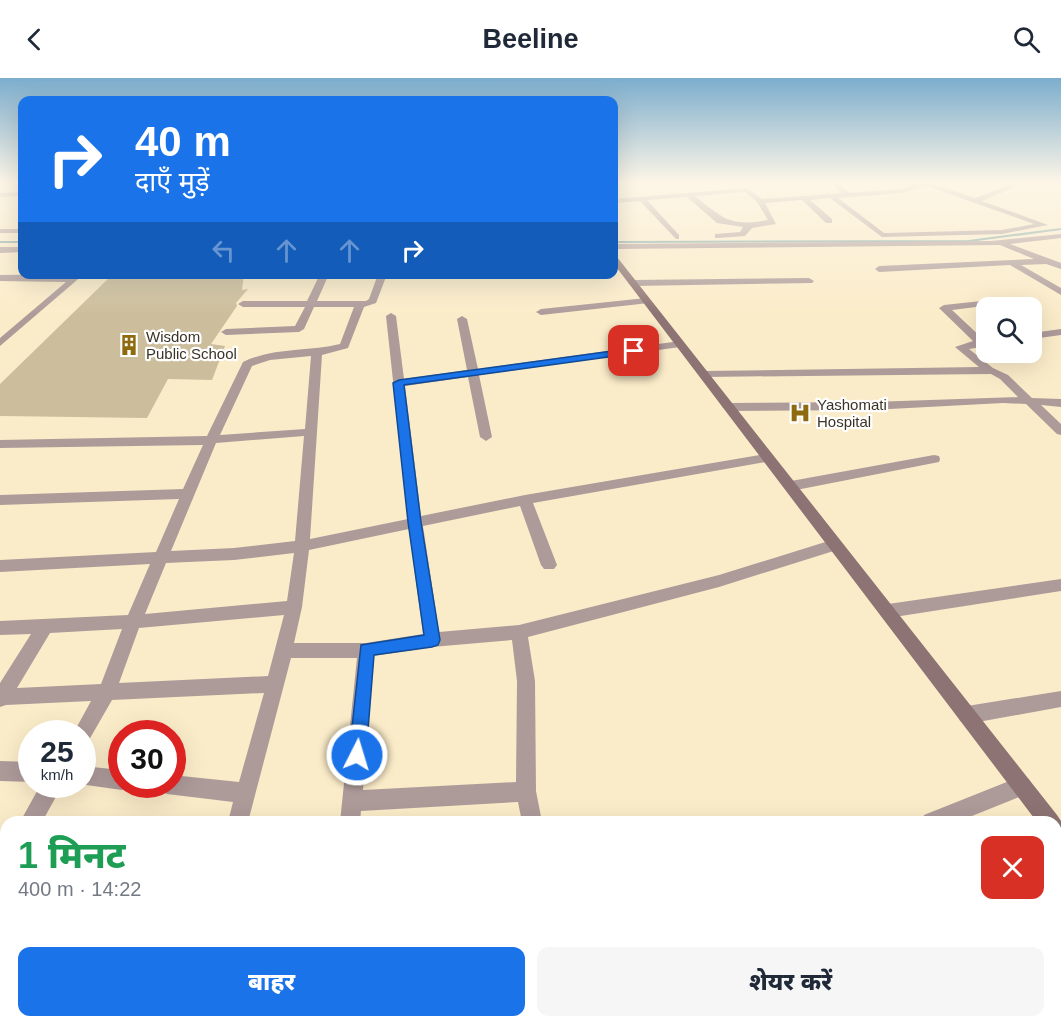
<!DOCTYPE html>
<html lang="hi">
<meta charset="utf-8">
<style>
:root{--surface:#fff;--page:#f6f6f7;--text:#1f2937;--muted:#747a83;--accent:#1a73e8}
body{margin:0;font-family:Arial,"Noto Sans Devanagari",sans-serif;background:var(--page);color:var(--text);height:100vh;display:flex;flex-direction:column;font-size:22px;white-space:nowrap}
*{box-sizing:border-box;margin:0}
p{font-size:20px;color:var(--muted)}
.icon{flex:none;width:33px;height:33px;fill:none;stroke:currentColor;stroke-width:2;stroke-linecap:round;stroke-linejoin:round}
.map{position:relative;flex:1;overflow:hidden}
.sheet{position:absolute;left:0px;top:738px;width:1062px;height:212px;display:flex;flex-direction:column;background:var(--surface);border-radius:18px 18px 0 0;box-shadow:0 6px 24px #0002}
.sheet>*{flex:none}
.banner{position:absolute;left:18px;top:18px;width:600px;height:183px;border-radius:12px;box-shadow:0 6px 24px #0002;background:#1a73e8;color:#fff;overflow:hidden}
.buttons{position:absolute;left:976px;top:219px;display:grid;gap:12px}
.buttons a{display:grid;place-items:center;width:66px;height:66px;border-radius:12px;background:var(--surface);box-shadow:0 6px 24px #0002;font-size:30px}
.speed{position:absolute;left:18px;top:642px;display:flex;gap:12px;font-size:30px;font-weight:700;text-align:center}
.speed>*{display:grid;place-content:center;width:78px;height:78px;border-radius:50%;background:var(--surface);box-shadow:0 6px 24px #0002;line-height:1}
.speed small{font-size:15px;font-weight:400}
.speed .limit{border:9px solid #d22;background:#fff;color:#111}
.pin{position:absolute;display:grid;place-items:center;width:51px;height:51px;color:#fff;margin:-26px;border-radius:12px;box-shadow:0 3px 9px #0006}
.me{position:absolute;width:66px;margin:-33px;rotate:5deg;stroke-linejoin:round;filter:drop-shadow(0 0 4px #0008)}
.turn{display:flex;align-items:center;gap:21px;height:126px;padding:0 18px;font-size:27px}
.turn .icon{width:78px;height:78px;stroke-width:2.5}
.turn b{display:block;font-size:42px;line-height:51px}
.lanes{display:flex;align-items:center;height:57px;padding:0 18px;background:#0003;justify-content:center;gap:30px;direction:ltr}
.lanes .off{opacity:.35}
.round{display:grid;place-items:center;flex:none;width:63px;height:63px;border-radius:12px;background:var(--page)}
.overview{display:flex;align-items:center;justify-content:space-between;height:102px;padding:0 18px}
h1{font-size:36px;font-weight:800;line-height:45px;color:#1e9e55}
.action{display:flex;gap:12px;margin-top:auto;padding:12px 18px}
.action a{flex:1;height:69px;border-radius:12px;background:var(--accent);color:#fff;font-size:24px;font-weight:800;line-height:69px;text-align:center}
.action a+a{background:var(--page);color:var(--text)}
header{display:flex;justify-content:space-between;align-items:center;height:78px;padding:0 18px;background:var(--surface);font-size:27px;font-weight:800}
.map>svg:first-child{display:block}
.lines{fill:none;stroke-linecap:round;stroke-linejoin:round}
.stream{stroke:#7aa2a4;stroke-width:2}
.building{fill:#ccbe9c}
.minor{fill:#ad9b9a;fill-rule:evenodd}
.secondary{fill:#8d7373;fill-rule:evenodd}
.route{fill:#1a73e8;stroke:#114b97;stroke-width:1.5}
.labels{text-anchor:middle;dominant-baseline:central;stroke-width:4.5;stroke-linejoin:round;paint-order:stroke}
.far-poi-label{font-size:15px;fill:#3a3426;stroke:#fff;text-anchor:start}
</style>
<header><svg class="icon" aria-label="back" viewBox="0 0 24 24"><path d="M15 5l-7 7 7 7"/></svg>Beeline<svg class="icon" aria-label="search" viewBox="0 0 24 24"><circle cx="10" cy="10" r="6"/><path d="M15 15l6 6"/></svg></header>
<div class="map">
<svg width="1061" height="949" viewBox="0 0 1061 949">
<rect width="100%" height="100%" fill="#fbecc9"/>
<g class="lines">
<g class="stream">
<polyline points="0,164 22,164"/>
<polyline points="614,164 969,163 1061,151"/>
</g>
</g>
<polygon class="building" points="169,196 244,196 242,212 248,211 236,225 237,228 211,266 225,268 212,302 168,301 147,340 0,338 0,306 112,197 168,199"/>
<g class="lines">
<g class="minor">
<path d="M 830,104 L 838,104 L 849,115 L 902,111 L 919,104 L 936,104 L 934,106 L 975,120 L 1017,104 L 1027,104 L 982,123 L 1048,147 L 1002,156 L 882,159 L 830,120 L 810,122 L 832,141 L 832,145 L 826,145 L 802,122 L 765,125 L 776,146 L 752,150 L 745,158 L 718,160 L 715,160 L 715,156 L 740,154 L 743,149 L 717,145 L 687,119 L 647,122 L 679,157 L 679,161 L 676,161 L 640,123 L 614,125 L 614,121 L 747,110 L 762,121 L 841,115 ZM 927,108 L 1034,146 L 1002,152 L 884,155 L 838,120 L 903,115 ZM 745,114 L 757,124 L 768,142 C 731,149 723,141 695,118 Z"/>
<polygon points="22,114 22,118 0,119 0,115"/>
<rect x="0" y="151" width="22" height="4"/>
<polygon points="1061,156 1061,160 1010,166 1061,185 1061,191 1046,186 1021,187 1061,210 1061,217 1010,187 879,194 875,191 879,188 1034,181 1000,167 614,171 614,166 991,163"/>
<polygon points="0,169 22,169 22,174 0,175"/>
<polygon points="74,196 84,196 0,268 0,260 66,204 0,203 0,197"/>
<polygon points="278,196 288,196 284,199"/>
<path d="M 320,196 L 329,196 L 317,223 L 366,223 L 369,221 L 377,199 L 367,196 L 420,197 L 415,200 L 386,199 L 376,225 L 364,229 L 348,270 L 322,277 L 310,461 L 408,441 L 386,238 L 391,235 L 396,238 L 404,301 L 467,292 L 457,241 L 462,238 L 467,241 L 478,291 L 680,263 L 685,266 L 680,269 L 479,297 L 492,359 L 486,363 L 480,359 L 468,299 L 405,308 L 421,438 L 525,417 L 766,376 L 772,380 L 766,384 L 533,425 L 557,487 L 554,491 L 544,491 L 541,487 L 520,428 L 423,448 L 439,554 L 519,547 L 719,497 L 835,461 L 840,463 L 842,467 L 840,471 L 719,509 L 528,559 L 535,603 L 536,713 L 542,744 L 522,744 L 518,724 L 361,733 L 360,744 L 340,744 L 357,580 L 291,580 L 248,744 L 228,744 L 233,724 L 167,716 L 160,713 L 157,706 L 172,706 L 172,697 L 239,704 L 264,615 L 112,622 L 89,662 L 82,665 L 82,656 L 73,656 L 91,623 L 6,627 L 0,629 L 0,605 L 31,556 L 0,557 L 0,543 L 128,537 L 150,486 L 0,494 L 0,482 L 156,474 L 179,421 L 0,427 L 0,417 L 183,411 L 203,367 L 0,370 L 0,362 L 207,358 L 243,284 C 273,269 308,274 340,266 L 354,229 L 314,229 L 304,251 L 299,254 L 226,257 L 221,254 L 226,251 L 295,248 L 305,229 L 243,229 L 238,226 L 243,223 L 307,223 ZM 311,278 L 305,351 L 220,357 L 252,288 L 270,282 ZM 304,358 L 295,463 L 234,470 L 171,473 L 216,365 ZM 409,451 L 423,556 L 366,565 L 294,565 L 302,529 L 309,472 ZM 294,475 L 287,523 L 145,536 L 166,485 L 234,482 ZM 284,537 L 268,598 L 119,605 L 139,550 ZM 122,551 L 101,606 L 17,610 L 50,555 ZM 512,562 L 517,603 L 516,704 L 363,712 L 374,578 L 432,569 Z"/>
<polygon points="809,200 814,203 812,205 633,208 628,205 633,202"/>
<polygon points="646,220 649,221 649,225 541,237 536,234 541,231"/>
<polygon points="981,223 984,224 984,228 952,232 983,261 987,262 987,268 969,271 993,290 1008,297 1032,320 1061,321 1061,329 1041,327 1061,346 1061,357 1057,356 1026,326 1003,325 871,332 728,333 722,329 728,325 871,324 1018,319 1000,301 991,296 704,299 698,296 704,293 979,289 955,269 973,263 939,230 944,227"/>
<polygon points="1061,251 1061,257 1032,261 1032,255"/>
<polygon points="934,377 939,378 940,381 939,384 791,413 784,408 791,403"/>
<polygon points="1061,501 1061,513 888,540 882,538 880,533 882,528 888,526"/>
<polygon points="1061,613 1061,629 967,646 960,643 958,637 960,631 967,628"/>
<polygon points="0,683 32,684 32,704 0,703"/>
<polygon points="82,688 122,692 122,706 130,706 129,709 122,712 79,706 82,706"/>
<polygon points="1022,698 1029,701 1032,708 1029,715 957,744 921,744 924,737"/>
<polygon points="41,706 63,706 42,744 20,744"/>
<polygon points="6,774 6,804 0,807 0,777"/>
<polygon points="0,811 6,812 6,834 0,833"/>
<polygon points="1061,933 1061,949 1041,949 1044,944 1056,944 1056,935"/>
<polygon points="168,944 194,944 192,949 166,949"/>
<polygon points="301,944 327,944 326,949 300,949"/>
<polygon points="537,944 563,944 562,949 536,949"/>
</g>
<polygon class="secondary" points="614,178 617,179 1057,737 1061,743 1061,769 1056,766 1056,744 1037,744 614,186"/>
</g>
<linearGradient id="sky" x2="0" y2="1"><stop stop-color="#7cadcd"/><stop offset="0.44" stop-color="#fdf6e7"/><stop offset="1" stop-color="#fdf6e7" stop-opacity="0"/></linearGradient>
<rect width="1061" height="237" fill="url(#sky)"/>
<polygon class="route" points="634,270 639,273 637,275 404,307 421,444 440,562 438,567 432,569 374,577 366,677 364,683 357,685 351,683 349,677 361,567 424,557 408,444 393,305 399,302"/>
<defs>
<symbol id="building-bare" viewBox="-9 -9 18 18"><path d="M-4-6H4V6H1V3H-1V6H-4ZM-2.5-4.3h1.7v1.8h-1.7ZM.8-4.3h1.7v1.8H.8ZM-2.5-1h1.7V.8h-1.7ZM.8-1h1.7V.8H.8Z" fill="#8e6b0f" stroke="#fff" stroke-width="2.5" paint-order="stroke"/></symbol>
<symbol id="hospital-bare" viewBox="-9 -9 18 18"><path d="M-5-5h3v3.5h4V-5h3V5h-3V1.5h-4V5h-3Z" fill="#8e6b0f" stroke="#fff" stroke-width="2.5" paint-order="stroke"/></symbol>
</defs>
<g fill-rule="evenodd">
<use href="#building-bare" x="114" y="252" width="30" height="30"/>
<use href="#hospital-bare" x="785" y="320" width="30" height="30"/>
</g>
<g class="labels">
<g class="far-poi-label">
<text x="146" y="258">Wisdom<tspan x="146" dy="17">Public School</tspan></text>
<text x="817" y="326">Yashomati<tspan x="817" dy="17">Hospital</tspan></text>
</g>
</g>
</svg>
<div class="buttons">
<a><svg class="icon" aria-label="search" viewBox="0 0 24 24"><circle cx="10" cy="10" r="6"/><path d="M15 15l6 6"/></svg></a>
</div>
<div class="speed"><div>25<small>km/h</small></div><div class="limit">30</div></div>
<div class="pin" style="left:634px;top:273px;background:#d93025"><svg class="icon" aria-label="arrive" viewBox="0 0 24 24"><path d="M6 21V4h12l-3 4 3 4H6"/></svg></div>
<svg class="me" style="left:357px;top:677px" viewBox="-20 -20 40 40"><circle r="17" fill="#1a73e8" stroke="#fff" stroke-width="3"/><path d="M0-11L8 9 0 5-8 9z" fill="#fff"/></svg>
<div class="banner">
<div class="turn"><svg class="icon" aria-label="right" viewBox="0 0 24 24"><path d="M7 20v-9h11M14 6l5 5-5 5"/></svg><div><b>40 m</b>दाएँ मुड़ें</div></div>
<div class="lanes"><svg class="icon off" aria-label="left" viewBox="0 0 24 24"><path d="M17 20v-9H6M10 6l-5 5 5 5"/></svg><svg class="icon off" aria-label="ahead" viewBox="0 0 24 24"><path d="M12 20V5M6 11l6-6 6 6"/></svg><svg class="icon off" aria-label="ahead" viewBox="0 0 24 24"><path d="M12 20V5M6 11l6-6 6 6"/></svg><svg class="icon" aria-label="right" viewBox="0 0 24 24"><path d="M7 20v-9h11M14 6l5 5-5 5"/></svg></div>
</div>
<section class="sheet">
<div class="overview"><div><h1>1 मिनट</h1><p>400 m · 14:22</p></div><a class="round" style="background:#d93025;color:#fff"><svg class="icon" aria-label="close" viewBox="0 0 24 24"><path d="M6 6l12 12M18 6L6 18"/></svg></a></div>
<div class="action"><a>बाहर</a><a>शेयर करें</a></div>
</section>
</div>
